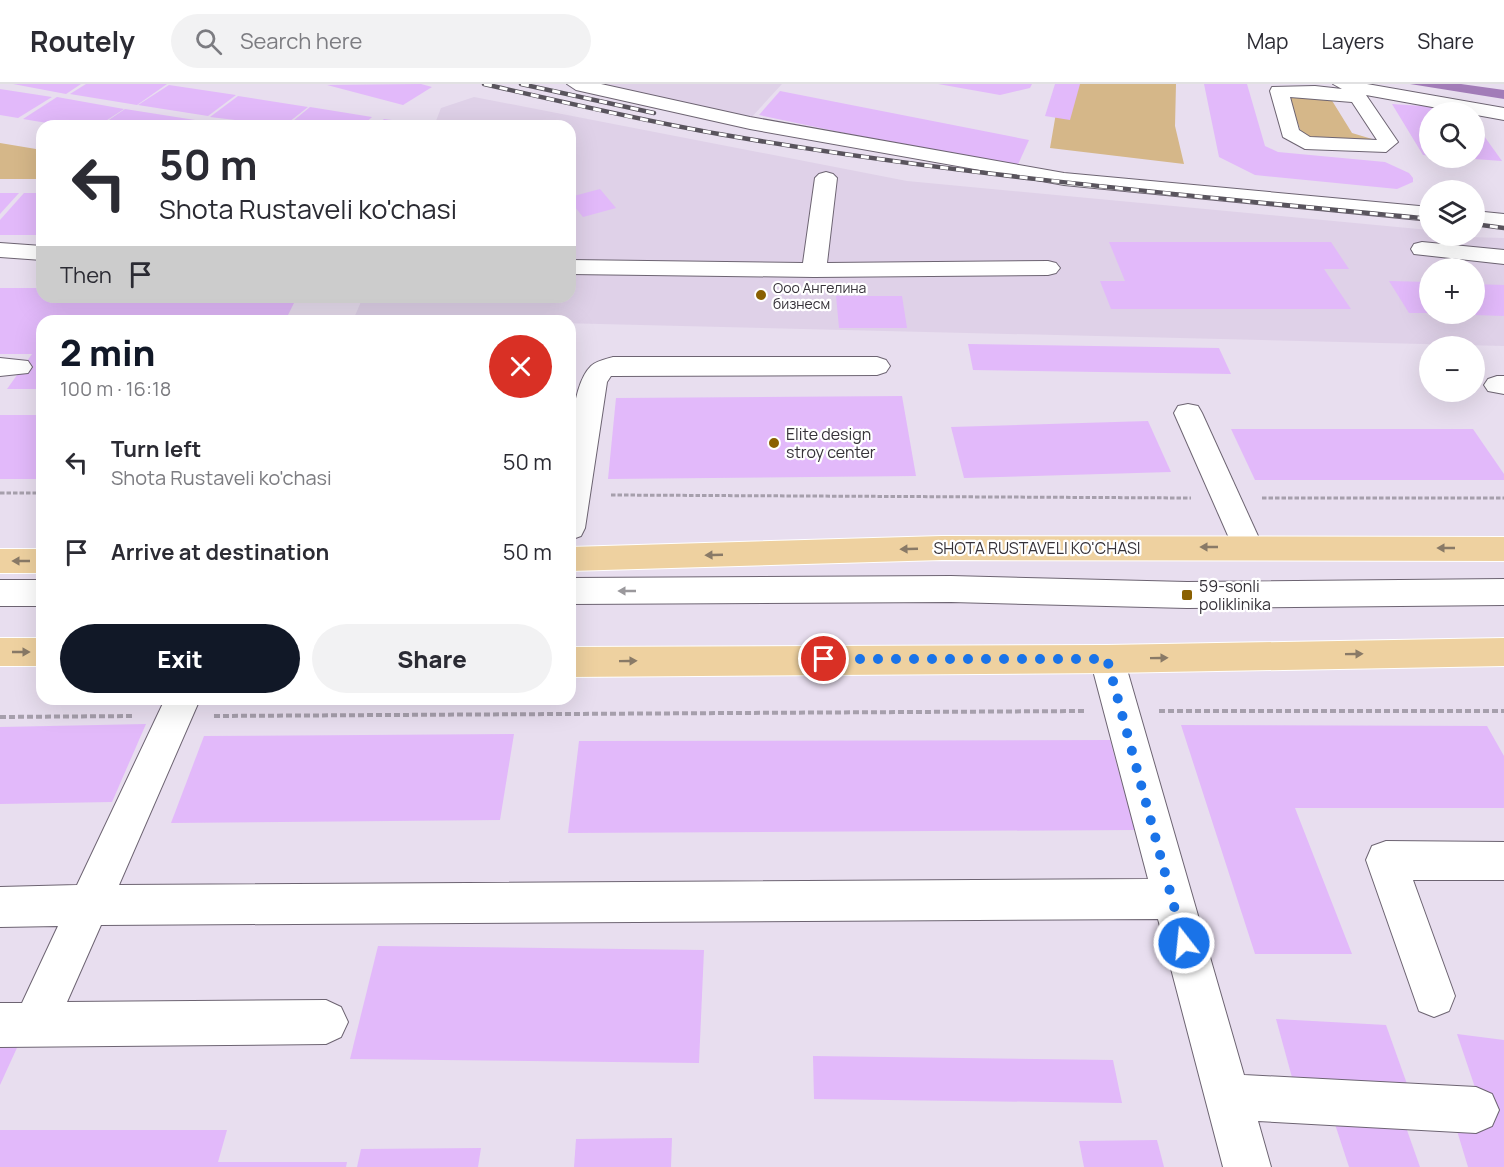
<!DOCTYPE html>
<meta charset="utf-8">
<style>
:root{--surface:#fff;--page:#f2f2f3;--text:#2b2b33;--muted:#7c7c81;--line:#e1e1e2;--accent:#111827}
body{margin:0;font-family:Manrope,sans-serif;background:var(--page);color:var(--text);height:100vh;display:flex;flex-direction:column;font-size:22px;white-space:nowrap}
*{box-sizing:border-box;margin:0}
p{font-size:20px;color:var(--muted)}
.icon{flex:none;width:33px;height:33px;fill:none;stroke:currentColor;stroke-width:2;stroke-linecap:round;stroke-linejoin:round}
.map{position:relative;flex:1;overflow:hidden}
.side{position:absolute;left:36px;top:231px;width:540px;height:390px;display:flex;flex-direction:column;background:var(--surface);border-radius:18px;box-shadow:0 6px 24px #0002}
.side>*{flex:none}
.top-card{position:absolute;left:36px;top:36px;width:540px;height:183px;border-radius:18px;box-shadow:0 6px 24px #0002;background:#fff;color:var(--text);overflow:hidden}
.buttons{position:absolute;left:1419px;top:18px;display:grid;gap:12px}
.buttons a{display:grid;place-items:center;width:66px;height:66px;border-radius:50%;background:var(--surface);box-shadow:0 6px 24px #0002;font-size:30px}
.pin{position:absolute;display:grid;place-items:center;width:51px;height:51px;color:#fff;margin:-26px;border:3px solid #fff;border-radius:50%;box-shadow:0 2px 6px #0007}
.me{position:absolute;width:66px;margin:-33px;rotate:344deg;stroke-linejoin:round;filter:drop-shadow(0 0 4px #0008)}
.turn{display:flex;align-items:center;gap:21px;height:126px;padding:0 24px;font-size:27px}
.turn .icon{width:78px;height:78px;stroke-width:2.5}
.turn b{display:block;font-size:42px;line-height:51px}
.then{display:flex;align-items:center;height:57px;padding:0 24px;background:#0003;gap:12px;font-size:22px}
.round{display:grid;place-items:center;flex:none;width:63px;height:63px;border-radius:32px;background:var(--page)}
.summary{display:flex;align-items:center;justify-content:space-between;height:102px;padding:0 24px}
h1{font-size:36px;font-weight:800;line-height:45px;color:var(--accent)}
.primary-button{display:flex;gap:12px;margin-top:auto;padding:12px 24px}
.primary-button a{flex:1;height:69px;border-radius:36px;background:var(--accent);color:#fff;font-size:24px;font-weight:800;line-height:69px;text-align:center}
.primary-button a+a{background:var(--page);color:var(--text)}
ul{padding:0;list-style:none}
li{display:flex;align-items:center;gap:18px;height:90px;padding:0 24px}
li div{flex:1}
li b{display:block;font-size:22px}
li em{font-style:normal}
header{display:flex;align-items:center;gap:36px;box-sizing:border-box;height:84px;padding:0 30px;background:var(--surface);border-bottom:2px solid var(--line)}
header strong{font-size:28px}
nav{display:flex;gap:33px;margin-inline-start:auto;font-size:21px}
.search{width:420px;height:54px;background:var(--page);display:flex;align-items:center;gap:15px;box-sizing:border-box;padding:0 21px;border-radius:33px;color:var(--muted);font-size:22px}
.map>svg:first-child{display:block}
.built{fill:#dfd1e8;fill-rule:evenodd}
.green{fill:#d5b789}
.water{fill:#a27cb8}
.building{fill:#e2b9fa}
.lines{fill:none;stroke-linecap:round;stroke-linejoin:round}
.minor-casing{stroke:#6d6472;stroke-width:2}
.major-casing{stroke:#fff;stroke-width:2}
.path-far1{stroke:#a69fac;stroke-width:3;stroke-dasharray:4.5 2;stroke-linecap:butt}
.path{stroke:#a69fac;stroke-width:4;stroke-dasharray:6 3;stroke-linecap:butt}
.minor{fill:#fff;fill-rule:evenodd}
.major{fill:#eed1a0;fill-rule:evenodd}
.rail-casing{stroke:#59545d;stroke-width:4.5}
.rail{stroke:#fff;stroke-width:3;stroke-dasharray:8;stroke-linecap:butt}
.oneway{fill:#897a67}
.oneway2{fill:#9a989c}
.route{stroke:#1a73e8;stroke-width:10;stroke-dasharray:0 18}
.poi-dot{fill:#8a6001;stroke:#fff;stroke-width:2}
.labels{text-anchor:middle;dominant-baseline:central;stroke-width:4.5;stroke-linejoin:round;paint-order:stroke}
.far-poi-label{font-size:14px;fill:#363239;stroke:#fff;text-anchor:start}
.poi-label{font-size:16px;fill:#363239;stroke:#fff;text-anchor:start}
.street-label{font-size:16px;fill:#363239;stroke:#fff}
</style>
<header>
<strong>Routely</strong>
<div class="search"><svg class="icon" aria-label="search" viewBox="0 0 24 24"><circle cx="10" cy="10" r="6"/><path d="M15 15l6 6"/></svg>Search here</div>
<nav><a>Map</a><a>Layers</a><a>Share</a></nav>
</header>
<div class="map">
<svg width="1504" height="1083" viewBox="0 0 1504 1083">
<rect width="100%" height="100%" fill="#e8deef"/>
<g class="built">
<polygon points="592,0 782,0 749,36"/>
<path d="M 474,13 L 907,97 L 1429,146 L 1430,152 L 1504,154 L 1504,262 L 354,234 L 363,213 L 570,213 L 570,42 L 434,42 L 441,24 ZM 1430,184 L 1474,184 L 1474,230 L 1430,230 Z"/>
</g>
<g class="green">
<polygon points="1061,0 1176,0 1175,42 1184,80 1050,64"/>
<polygon points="1291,11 1331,15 1352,49 1372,55 1374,58 1310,55 1301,48 1289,14"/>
<polygon points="0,59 42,66 42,95 0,95"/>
</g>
<polygon class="water" points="1410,0 1461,0 1504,6 1504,15"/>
<g class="building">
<polygon points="13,0 81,0 66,10"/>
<polygon points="86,0 167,0 137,21 70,10"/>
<polygon points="421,0 432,3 403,21 327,1"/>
<polygon points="938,0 1032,0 1030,4 1000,11"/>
<polygon points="1055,0 1080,0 1070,36 1045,32"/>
<polygon points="1204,0 1247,0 1265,62 1278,68 1385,78 1409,89 1413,94 1413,98 1397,105 1255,91 1219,73"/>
<polygon points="169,1 236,11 208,32 138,21"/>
<polygon points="0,5 52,13 18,34 0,31"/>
<polygon points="780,7 1029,56 1016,85 759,31"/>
<polygon points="238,12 308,23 284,42 210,33"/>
<polygon points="57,13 124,25 98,42 65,42 23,35"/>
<polygon points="1392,20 1466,25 1468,28 1430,28 1430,72 1423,71"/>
<polygon points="310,23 372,33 362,42 287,42"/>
<polygon points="125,25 195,36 187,42 100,42"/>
<polygon points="384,35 415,39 415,42 376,42"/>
<polygon points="197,36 223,41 223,42 190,42"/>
<polygon points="1474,38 1502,77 1474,75"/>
<polygon points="600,105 616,124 583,133 570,117 570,113"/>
<polygon points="0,109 19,109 0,130"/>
<polygon points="24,109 42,109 42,151 0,151 0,136"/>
<polygon points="1109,158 1331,158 1349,185 1324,185 1351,225 1111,225 1100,197 1125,197"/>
<polygon points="1389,197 1430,198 1430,229 1409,229"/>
<polygon points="1474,200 1504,201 1504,232 1474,231"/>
<polygon points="0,204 42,204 42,213 297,213 285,237 42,237 42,305 7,305 32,270 0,270"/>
<polygon points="836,212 902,212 907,244 839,244"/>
<polygon points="968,260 1219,264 1231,290 973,286"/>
<polygon points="902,312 916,392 608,395 616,314"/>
<rect x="0" y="331" width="42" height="64"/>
<polygon points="1148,337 1171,388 964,394 951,343"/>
<polygon points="1231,345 1473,345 1504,390 1504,396 1255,396"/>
<polygon points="146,640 112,718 0,720 0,643"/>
<polygon points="1181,641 1487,642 1504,672 1504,724 1295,724 1352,870 1255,870"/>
<polygon points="514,650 500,736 171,739 204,652"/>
<polygon points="1110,656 1135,746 568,749 579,657"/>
<polygon points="378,862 704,866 699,979 350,975"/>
<polygon points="1276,935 1386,941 1412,1014 1296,1008"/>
<polygon points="1457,950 1504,956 1504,1083 1468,1083 1454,1037 1488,1042"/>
<polygon points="0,955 21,955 0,1001"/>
<polygon points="813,972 1113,976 1122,1019 814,1015"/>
<polygon points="1332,1031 1402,1032 1420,1083 1349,1083"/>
<polygon points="0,1046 227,1046 218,1078 347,1078 346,1083 0,1083"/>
<polygon points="672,1054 671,1083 574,1083 576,1055"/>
<polygon points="1157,1056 1164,1083 1084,1083 1079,1057"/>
<polygon points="481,1064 478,1083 357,1083 361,1065"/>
</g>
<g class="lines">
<defs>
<g id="minor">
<polygon points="567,0 601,0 750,33 1064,89 1430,123 1430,137 1064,101 750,45 576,6"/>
<path d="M 1333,0 L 1367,0 L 1504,24 L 1504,36 L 1366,11 L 1398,58 L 1386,68 L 1305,65 L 1283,53 L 1270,7 L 1272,3 L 1315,2 L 1342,5 ZM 1290,13 L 1352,18 L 1377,56 L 1310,53 L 1299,46 Z"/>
<polygon points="826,88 833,90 837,94 827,179 1048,177 1056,179 1060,184 1056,189 1048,191 814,193 570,190 570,176 803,179 815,94 819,90"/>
<polygon points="1474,127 1504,130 1504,144 1474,141"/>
<polygon points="1422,158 1504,166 1504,180 1414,170 1411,165 1414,160"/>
<polygon points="0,159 42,162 42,176 0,173"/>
<path d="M 613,273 L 877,273 L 886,276 L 890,282 L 886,288 L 877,291 L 611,292 L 607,298 L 585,444 L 581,452 L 570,456 C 570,416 563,309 591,282 C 596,277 606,275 613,273 Z"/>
<polygon points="0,274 28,277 32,283 28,289 0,292"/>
<polygon points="1497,292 1504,292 1504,310 1488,307 1484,301 1488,295"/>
<polygon points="1188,320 1198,322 1202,329 1263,463 1259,471 1248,475 1237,471 1233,463 1174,329 1178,322"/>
<polygon points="951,492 1187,498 1504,495 1504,521 1187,524 951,518 570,520 570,494"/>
<rect x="0" y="496" width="42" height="26"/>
<polygon points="1107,561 1119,565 1124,575 1244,991 1476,1003 1492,1010 1499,1026 1492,1042 1476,1049 1258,1037 1271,1083 1223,1083 1158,835 101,841 67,918 326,916 341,923 348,938 341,953 326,960 0,963 0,919 22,919 58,842 0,843 0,803 77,801 165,615 200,615 119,801 1148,795 1090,575 1095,565"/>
<polygon points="1386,757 1504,758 1504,796 1413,796 1455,912 1449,927 1434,933 1419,927 1366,776 1372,762"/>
</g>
<g id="major">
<polygon points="942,452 1504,453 1504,477 942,476 570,487 570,463"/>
<rect x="0" y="465" width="42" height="24"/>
<rect x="0" y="554" width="42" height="28"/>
<polygon points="1504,554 1504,582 1107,589 570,593 570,563 1107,561"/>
</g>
</defs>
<use href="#minor" class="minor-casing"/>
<use href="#major" class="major-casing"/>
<g class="path-far1">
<polyline points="0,409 42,409"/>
<polyline points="611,411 1191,414"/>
<polyline points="1262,414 1504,414"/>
</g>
<g class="path">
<polyline points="1159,627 1504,627"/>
<polyline points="214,632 1085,627"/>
<polyline points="0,633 134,632"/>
</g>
<use href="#minor" class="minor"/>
<use href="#major" class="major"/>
<defs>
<g id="rail">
<path d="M 484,0 C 562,18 640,36 719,50 C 954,91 1192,112 1430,135"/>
<polyline points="521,0 654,29"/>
<polyline points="1474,140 1504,144"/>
</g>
</defs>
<use href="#rail" class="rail-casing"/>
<use href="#rail" class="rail"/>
</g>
<defs><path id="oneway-solid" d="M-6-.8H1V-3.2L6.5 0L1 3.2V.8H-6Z" transform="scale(1.5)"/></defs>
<g class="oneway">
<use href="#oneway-solid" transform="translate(1209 463) rotate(180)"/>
<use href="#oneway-solid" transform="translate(1446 464) rotate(-180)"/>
<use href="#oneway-solid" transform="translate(909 465) rotate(178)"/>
<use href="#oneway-solid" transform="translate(714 471) rotate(178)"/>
<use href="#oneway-solid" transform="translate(21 477) rotate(180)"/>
<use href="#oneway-solid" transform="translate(21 568)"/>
<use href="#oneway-solid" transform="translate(1354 570) rotate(-1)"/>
<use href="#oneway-solid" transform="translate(1159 574) rotate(-1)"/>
<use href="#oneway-solid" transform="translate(628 577) rotate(-1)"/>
</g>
<use class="oneway2" href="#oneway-solid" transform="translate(627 507) rotate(180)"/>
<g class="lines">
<polyline class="route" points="824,575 1107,575 1184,859"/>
</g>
<g class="poi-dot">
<circle cx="761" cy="211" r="6"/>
<circle cx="774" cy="359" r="6"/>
<rect x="1181" y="505" width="12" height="12" rx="3"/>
</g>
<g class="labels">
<g class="far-poi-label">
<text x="773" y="203">Ооо Ангелина<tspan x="773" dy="16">бизнесм</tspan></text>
</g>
<g class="poi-label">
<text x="786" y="350">Elite design<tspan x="786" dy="18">stroy center</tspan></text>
<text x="1199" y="502">59-sonli<tspan x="1199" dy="18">poliklinika</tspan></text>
</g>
<g class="street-label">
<text x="1037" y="464">SHOTA RUSTAVELI KO'CHASI</text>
</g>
</g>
</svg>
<div class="buttons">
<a><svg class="icon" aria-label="search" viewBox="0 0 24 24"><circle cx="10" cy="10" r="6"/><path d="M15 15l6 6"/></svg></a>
<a><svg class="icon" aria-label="layers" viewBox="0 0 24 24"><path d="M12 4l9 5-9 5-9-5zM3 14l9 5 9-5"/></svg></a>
<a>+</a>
<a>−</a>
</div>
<div class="pin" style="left:824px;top:575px;background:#d93025"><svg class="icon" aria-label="arrive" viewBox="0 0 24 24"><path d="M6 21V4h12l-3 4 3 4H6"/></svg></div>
<svg class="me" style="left:1184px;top:859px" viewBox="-20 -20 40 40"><circle r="17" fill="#1a73e8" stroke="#fff" stroke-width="3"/><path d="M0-11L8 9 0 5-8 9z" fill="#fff"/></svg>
<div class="top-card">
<div class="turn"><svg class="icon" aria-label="left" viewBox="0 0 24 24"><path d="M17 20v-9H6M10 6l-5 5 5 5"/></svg><div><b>50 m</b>Shota Rustaveli ko'chasi</div></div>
<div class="then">Then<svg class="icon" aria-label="arrive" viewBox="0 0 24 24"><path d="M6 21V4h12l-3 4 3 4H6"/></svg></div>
</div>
<section class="side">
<div class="summary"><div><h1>2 min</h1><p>100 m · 16:18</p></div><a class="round" style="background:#d93025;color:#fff"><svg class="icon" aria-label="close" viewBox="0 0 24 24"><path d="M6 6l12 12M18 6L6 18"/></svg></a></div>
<ul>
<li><svg class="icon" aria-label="left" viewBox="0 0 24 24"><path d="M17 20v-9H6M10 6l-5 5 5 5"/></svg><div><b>Turn left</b><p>Shota Rustaveli ko'chasi</p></div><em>50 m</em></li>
<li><svg class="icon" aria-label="arrive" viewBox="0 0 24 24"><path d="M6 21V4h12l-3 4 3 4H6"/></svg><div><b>Arrive at destination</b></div><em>50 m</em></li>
</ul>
<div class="primary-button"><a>Exit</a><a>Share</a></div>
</section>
</div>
